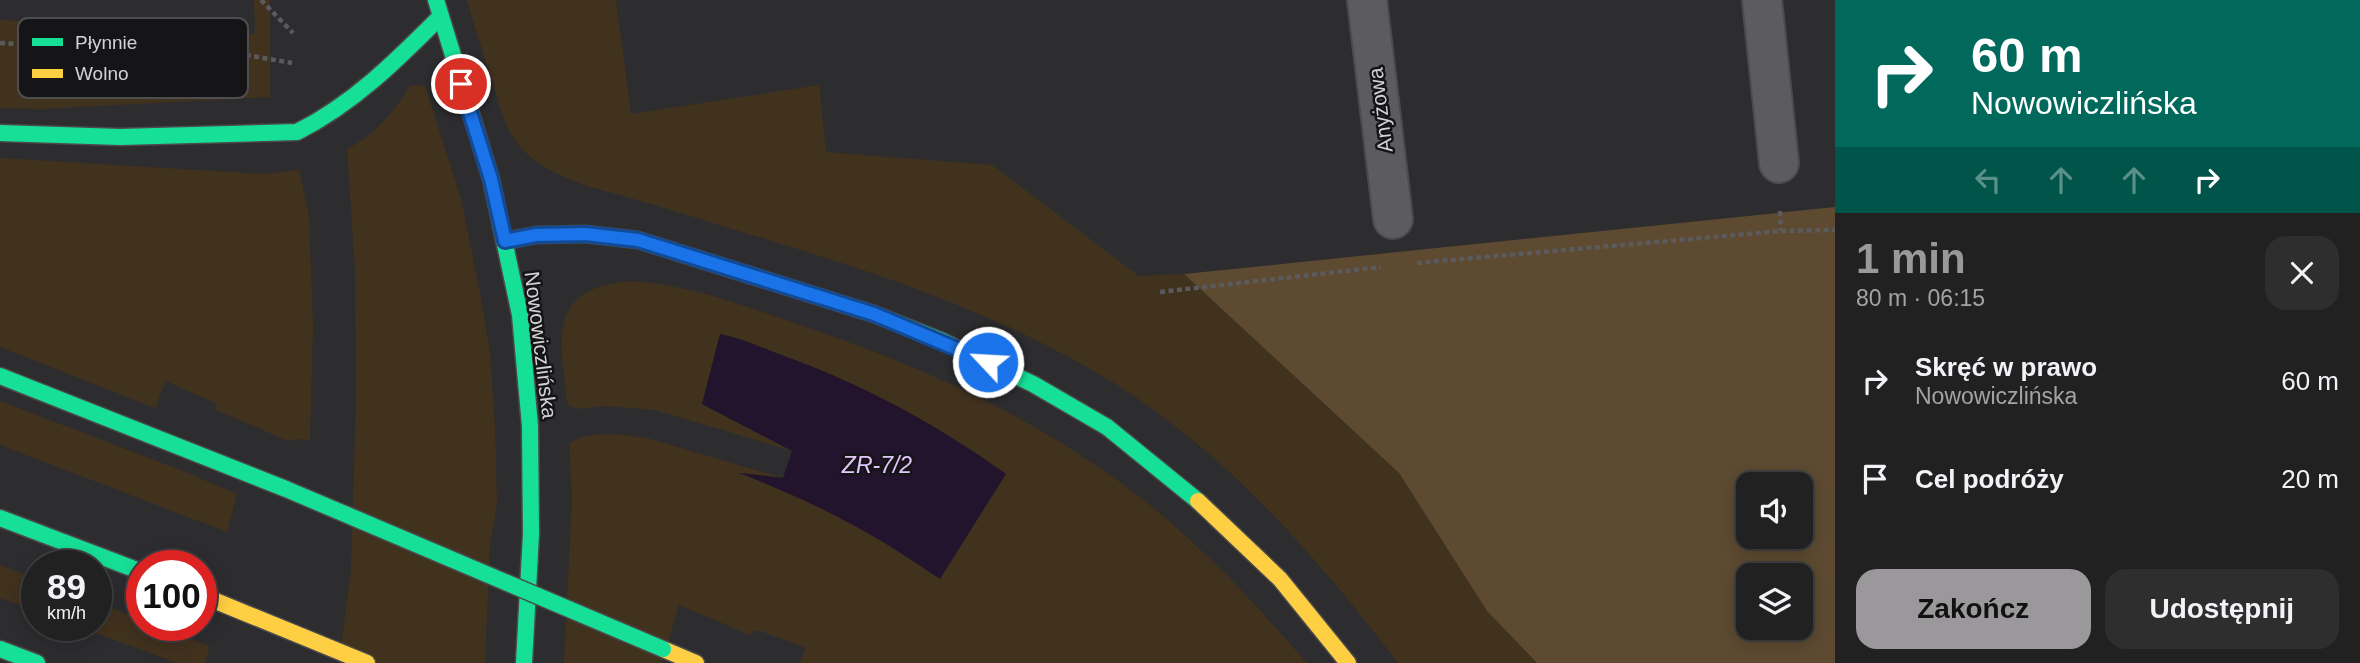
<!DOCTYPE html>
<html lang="pl">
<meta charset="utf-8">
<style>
:root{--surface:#222122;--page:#2e2e2f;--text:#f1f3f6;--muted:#a2a3a5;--line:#3f3e40;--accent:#9a989b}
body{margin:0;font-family:Helvetica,sans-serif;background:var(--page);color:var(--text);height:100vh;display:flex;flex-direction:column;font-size:26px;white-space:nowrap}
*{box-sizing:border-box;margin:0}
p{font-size:23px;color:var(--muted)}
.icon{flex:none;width:38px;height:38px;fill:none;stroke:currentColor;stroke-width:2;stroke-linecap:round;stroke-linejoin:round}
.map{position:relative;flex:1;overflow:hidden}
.side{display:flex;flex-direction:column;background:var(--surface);width:525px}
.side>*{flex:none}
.top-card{background:#00695c;color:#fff;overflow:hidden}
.fabs{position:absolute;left:1736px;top:472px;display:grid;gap:14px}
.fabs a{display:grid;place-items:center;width:77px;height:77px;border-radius:14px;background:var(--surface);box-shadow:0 4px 18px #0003,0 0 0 2px var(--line);font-size:35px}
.speed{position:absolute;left:21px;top:550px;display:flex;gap:14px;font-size:35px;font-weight:700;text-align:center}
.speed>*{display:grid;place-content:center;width:91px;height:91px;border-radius:50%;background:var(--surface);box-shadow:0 4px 18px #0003,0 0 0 2px var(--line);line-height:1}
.speed small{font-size:18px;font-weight:400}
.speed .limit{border:10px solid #d22;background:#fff;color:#111}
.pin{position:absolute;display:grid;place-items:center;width:60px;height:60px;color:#fff;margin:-30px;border:4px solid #fff;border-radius:50%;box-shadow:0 2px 7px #0007}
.me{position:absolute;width:77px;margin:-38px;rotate:295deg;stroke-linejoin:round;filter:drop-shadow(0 0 5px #0008)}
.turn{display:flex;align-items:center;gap:24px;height:147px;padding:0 21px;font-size:32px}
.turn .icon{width:91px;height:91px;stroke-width:2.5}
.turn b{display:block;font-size:49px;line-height:60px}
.lanes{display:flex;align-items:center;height:66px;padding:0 21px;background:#0003;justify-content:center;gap:35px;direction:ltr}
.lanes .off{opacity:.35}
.round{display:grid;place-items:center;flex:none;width:74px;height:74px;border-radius:21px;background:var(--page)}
.overview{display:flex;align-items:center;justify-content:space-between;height:119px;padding:0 21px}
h1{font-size:42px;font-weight:700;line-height:52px;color:var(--accent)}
.action{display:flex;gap:14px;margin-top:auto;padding:14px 21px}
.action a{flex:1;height:80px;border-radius:21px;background:var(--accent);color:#111;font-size:28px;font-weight:700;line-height:80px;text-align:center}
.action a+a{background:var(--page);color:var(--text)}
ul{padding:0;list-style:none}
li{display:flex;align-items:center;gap:21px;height:98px;padding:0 21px}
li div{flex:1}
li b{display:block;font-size:26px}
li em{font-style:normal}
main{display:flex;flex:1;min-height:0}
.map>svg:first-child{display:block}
.green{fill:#41321e}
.forest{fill:#5d4a31;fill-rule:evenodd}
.water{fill:#22142c}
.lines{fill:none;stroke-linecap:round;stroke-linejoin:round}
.street-casing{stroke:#4b4a4c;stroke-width:42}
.fast-casing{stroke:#4b4a4c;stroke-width:19}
.slow-casing{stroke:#4b4a4c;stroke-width:19}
.path{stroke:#5b5a5c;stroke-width:4.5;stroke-dasharray:5 3.5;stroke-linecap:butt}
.street{stroke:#5c5b5d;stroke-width:38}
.fast{stroke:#16e098;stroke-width:16}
.slow{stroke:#ffcf43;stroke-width:16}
.fast-bridge-casing{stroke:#4b4a4c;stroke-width:19;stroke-linecap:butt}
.fast-bridge{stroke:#16e098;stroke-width:16}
.route-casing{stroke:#114b97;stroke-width:18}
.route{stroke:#1a73e8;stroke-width:12}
.labels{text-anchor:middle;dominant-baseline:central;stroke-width:5;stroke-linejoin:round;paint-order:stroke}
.street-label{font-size:21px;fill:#d4d2d5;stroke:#151416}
.water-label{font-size:23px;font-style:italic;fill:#e3c5fd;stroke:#151416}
.key{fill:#151416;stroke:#4e4d4f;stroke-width:2}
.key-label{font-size:19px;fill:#d4d2d5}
</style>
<main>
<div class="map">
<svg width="1835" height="663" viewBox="0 0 1835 663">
<rect width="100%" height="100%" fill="#2d2c2e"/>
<g class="green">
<polygon points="254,0 270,0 270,97 42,109 0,108 0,20 255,34"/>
<path d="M 467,0 L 616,0 L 631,114 L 819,85 L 826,152 L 992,165 L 1139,276 L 1184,274 L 1399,473 L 1487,611 L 1537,663 L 1398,663 C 1317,557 1224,450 1109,380 C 998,313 876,272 752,235 C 698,219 645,201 590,187 C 566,178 543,170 524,151 C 504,131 500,104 491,78 C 483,52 474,26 467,0 Z"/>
<path d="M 425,85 L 462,203 L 481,298 L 490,353 L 495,426 L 497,503 L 490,544 L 485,663 L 339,663 L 351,569 L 356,399 L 355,269 L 347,149 C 375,135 394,112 410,86 Z"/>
<polygon points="0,158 265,174 299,170 309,216 313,326 310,440 297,439 288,441 216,410 216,404 213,402 166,381 155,408 0,347"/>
<path d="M 632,281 C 691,285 745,306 800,325 C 913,363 1020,410 1117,480 C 1188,531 1250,597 1307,663 L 800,663 L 806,648 L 760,631 L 755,630 L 750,635 L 679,605 L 662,663 L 564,663 L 572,497 L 569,444 C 589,429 623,435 647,438 L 783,478 L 743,473 L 819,506 L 857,525 L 940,579 L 855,385 L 737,338 L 720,335 L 702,404 L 792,451 L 655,410 L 604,406 L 577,409 L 568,405 C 565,393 565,380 563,367 C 556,309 573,286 632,281 Z"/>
<polygon points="0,401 183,471 237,494 227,532 0,445"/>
<polygon points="0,565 37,579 37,611 0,598"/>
<polygon points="96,602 142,620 142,625 154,625 210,646 205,663 177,663 74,625 96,625"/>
</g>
<path class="forest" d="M 1835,207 L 1835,663 L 1537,663 L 1487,611 L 1399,473 L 1184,274 ZM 1748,485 L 1801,485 L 1801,537 L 1748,537 ZM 1748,576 L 1801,576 L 1801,628 L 1748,628 Z"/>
<path class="water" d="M 720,334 C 744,339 765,349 787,357 C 866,386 938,425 1006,474 L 940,579 C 874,533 814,502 739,473 L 783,478 L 792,451 L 702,404 Z"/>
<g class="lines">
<defs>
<g id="street">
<polyline points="1367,0 1393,219"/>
<polyline points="1762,0 1779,163"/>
</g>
<g id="fast">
<polyline points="436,0 491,179 520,315 530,426 531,534 524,663"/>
<path d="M 0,133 L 120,137 L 297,132 C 353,104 396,61 440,17"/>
<polyline points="505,241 536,235 585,234 638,240 874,314 942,341 1033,384 1107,427 1198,501"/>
<polyline points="0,376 286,489"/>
<polyline points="0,518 142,572"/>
<polyline points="0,649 37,663"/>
</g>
<g id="slow">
<polyline points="1198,501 1280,579 1348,663"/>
<polyline points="201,595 367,663"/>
<polyline points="663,649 696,663"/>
</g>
</defs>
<use href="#street" class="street-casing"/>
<use href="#fast" class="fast-casing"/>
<use href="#slow" class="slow-casing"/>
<g class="path">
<polyline points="261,0 293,33"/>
<polyline points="0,43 51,46 201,47 292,63"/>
<polyline points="1780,211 1781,231"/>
<polyline points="1417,263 1781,231 1835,230"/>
<polyline points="1160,292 1381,267"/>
</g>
<use href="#street" class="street"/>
<use href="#fast" class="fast"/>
<use href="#slow" class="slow"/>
<defs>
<polyline id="fast-bridge" points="286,489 663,649"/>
</defs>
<use href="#fast-bridge" class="fast-bridge-casing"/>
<use href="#fast-bridge" class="fast-bridge"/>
</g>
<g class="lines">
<defs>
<polyline id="route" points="461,84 491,179 505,241 536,235 585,234 638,240 874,314 988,362"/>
</defs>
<use href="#route" class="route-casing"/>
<use href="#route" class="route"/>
</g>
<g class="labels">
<g class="street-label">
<text transform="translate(1380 110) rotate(-97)">Anyżowa</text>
<text transform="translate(541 345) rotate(83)">Nowowiczlińska</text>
</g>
<g class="water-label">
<text x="877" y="465">ZR-7/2</text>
</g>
</g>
<rect x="18" y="18" width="230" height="80" rx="10" class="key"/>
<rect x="32" y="38" width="31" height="8" fill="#16e098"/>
<rect x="32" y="69" width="31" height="9" fill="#ffcf43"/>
<g class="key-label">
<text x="75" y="49">Płynnie</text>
<text x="75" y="80">Wolno</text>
</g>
</svg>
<div class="fabs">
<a><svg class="icon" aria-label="sound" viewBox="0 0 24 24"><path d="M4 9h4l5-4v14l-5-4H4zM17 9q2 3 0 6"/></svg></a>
<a><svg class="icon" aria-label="layers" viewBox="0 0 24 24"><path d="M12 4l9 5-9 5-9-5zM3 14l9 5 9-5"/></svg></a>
</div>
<div class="speed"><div>89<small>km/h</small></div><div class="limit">100</div></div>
<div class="pin" style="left:461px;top:84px;background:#d93025"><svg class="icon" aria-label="arrive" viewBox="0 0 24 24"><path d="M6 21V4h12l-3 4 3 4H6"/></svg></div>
<svg class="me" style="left:988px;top:362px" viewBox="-20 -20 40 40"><circle r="17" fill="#1a73e8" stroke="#fff" stroke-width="3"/><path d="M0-11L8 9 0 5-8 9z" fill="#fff"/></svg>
</div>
<section class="side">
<div class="top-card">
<div class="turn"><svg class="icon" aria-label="right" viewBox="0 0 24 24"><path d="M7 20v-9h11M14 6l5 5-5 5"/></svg><div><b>60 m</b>Nowowiczlińska</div></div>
<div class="lanes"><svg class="icon off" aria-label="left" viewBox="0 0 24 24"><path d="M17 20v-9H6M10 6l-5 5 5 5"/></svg><svg class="icon off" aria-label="ahead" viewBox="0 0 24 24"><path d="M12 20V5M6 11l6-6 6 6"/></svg><svg class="icon off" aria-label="ahead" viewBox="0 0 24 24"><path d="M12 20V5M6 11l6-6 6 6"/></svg><svg class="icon" aria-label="right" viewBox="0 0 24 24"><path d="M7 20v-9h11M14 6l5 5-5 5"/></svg></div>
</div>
<div class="overview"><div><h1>1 min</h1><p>80 m · 06:15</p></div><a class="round"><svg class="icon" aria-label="close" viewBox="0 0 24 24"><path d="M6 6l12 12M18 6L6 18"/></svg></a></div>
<ul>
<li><svg class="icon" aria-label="right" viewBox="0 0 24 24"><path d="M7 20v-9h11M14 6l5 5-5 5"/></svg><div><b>Skręć w prawo</b><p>Nowowiczlińska</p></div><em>60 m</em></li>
<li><svg class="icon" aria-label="arrive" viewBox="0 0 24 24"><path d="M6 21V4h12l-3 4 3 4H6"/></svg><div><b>Cel podróży</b></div><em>20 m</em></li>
</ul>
<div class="action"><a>Zakończ</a><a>Udostępnij</a></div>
</section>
</main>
